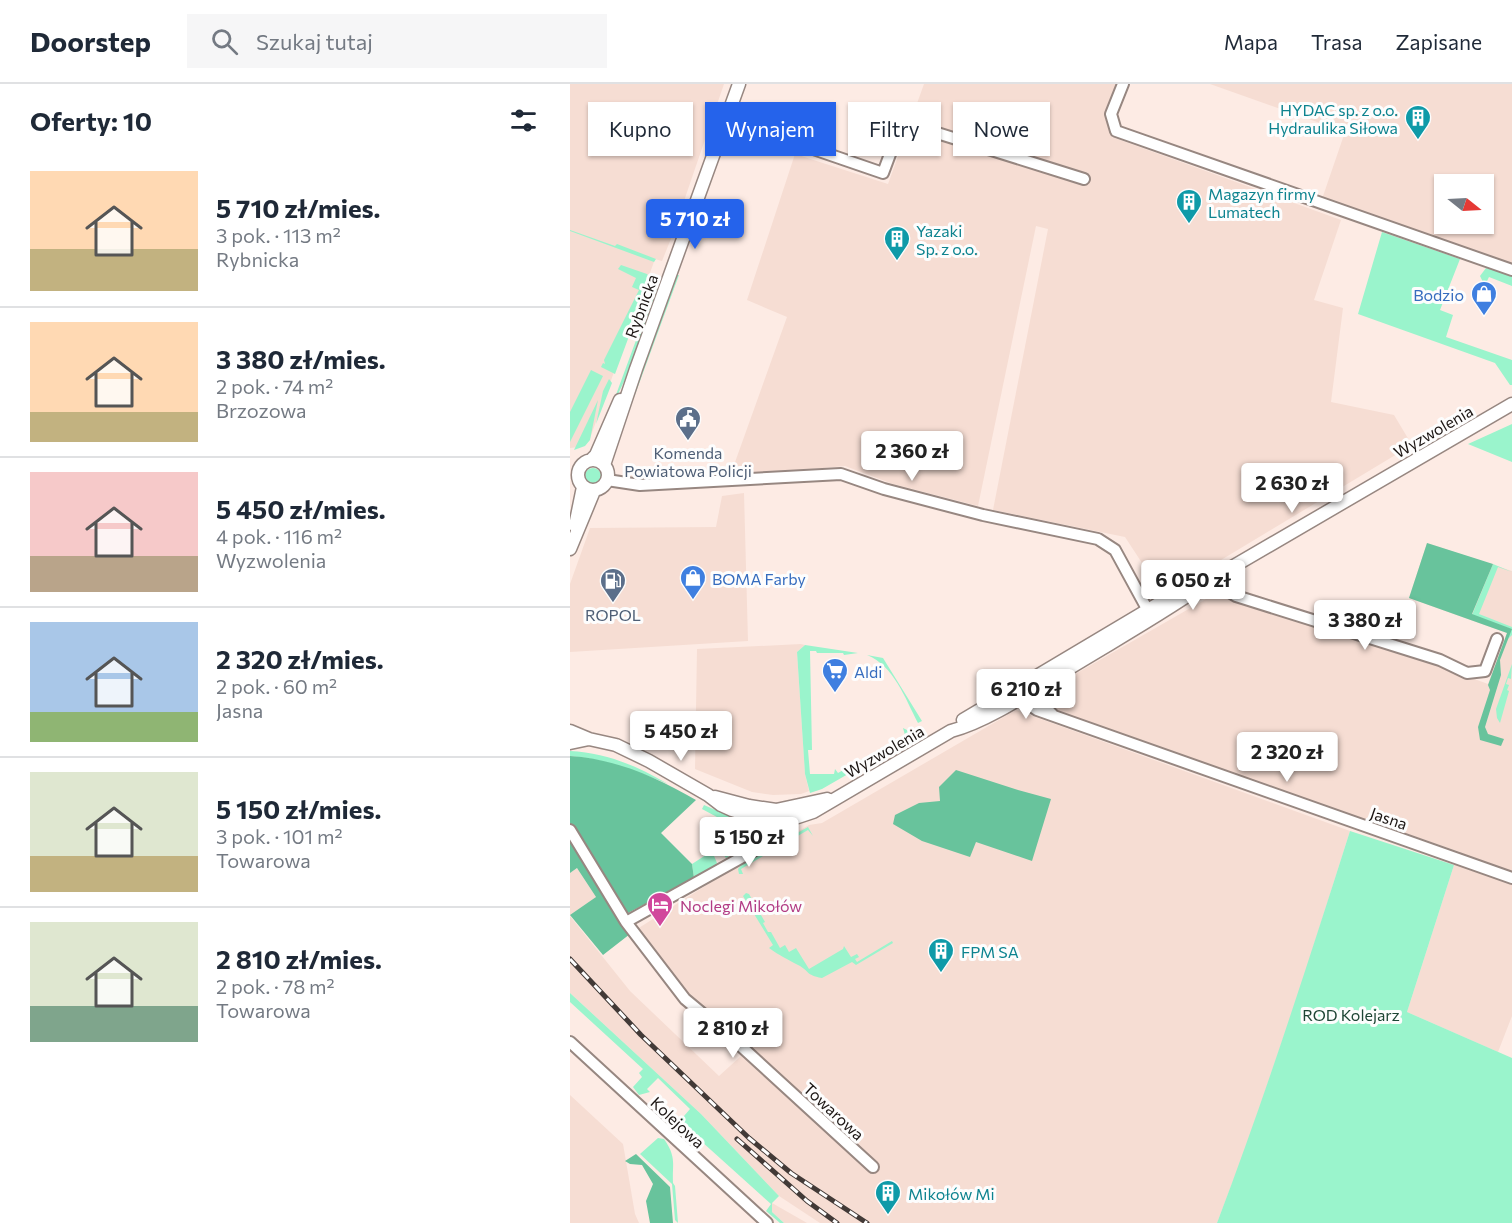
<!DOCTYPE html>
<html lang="pl">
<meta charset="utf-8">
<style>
:root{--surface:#fff;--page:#f6f6f7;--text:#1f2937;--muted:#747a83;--line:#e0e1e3;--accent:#2563eb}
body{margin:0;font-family:Commissioner,sans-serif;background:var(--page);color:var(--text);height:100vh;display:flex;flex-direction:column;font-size:22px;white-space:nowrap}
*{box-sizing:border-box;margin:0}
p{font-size:20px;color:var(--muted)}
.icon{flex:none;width:33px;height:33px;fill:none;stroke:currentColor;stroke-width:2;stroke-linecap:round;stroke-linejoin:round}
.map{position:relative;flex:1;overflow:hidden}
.panel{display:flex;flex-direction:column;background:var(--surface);width:570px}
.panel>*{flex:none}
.top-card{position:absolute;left:18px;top:18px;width:570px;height:54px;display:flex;gap:12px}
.needle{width:39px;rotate:108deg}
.buttons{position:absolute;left:864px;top:90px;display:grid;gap:12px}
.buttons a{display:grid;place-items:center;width:60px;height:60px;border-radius:0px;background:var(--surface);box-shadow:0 2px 4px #0004;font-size:30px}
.price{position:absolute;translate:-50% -51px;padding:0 14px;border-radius:6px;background:#fff;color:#222;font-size:20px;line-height:39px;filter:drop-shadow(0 2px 3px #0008)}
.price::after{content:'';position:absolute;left:50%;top:36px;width:18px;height:14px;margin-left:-9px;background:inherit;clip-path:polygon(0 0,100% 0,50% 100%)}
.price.current{background:var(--accent);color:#fff}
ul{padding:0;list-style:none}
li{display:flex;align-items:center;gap:18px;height:150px;padding:0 30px}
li+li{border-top:2px solid var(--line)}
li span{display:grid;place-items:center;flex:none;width:168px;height:120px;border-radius:0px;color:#555}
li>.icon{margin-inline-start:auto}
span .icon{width:72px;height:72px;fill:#fffc;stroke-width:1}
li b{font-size:26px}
h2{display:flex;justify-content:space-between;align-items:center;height:72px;padding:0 30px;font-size:26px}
.pill{padding:0 21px;border-radius:0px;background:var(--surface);box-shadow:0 2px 4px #0004;font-size:21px;line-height:54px}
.pill.current{background:var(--accent);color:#fff}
header{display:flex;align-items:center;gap:36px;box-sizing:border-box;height:84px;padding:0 30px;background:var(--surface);border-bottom:2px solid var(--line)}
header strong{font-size:28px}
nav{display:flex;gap:33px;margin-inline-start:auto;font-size:21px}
.search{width:420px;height:54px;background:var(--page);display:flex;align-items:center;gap:15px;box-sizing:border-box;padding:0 21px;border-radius:0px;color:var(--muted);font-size:22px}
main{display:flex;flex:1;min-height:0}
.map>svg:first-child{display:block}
.built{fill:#f6ddd3;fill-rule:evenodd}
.green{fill:#9af4cc}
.forest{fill:#68c39c}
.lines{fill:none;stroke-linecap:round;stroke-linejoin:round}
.minor-casing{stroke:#978781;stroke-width:14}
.tertiary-casing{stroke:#978781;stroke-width:15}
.minor{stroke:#fff;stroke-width:10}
.tertiary{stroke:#fff;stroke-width:12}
.rail-casing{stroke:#423a37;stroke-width:5}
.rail{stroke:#fdfdfd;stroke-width:3;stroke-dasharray:9;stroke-linecap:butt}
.labels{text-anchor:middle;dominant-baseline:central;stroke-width:6;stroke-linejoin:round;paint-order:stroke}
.culture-label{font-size:16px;fill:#0d838f;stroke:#fdfdfd;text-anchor:start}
.shop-label{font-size:16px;fill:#366cbe;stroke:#fdfdfd;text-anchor:start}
.street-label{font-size:16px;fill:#1a1412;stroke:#fdfdfd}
.service-label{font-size:16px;fill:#4e5e75;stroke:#fdfdfd}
.hotel-label{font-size:16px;fill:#b23c85;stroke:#fdfdfd;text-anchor:start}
.park-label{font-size:16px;fill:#1d4534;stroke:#fdfdfd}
</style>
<header>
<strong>Doorstep</strong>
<div class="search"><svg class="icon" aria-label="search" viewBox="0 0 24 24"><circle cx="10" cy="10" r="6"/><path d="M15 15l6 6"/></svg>Szukaj tutaj</div>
<nav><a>Mapa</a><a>Trasa</a><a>Zapisane</a></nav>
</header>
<main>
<section class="panel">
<h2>Oferty: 10<svg class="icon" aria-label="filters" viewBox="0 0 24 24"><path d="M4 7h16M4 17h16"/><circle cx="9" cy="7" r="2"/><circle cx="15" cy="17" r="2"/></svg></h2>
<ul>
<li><span style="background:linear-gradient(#ffd9b3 65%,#c2b280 0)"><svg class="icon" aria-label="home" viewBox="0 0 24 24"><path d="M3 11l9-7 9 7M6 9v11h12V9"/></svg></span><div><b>5 710 zł/mies.</b><p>3 pok. · 113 m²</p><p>Rybnicka</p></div></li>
<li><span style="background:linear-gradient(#ffd9b3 75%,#c2b280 0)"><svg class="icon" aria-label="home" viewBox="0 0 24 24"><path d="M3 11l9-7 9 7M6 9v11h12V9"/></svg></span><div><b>3 380 zł/mies.</b><p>2 pok. · 74 m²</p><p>Brzozowa</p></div></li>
<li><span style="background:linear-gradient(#f6c9c9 70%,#b9a48a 0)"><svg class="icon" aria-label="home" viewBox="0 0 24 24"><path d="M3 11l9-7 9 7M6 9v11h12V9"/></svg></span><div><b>5 450 zł/mies.</b><p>4 pok. · 116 m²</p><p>Wyzwolenia</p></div></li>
<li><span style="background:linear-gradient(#a9c7e8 75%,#8fb573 0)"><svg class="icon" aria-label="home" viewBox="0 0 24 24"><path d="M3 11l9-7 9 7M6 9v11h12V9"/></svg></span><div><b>2 320 zł/mies.</b><p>2 pok. · 60 m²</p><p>Jasna</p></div></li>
<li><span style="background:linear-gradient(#dfe7d0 70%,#c2b280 0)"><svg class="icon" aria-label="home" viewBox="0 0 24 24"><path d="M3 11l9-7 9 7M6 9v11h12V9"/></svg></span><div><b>5 150 zł/mies.</b><p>3 pok. · 101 m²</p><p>Towarowa</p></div></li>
<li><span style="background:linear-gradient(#dfe7d0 70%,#7fa58c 0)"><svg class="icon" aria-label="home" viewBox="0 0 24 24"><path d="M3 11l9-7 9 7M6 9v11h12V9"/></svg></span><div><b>2 810 zł/mies.</b><p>2 pok. · 78 m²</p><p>Towarowa</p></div></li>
</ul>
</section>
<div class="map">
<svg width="942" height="1139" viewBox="0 0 942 1139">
<rect width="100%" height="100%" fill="#fdebe4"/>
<!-- built -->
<path class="built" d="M0 0H154L102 152 92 177 85 175 19 357 9 363 0 364Z
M354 0H549L538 29 542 53 771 136 744 216 773 224 761 318 824 331 842 361 593 511 555 453 423 426 478 145 466 142 408 422 323 400 275 382 166 392 164 381 217 233 177 216 225 70 318 100Z
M640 0H942V180L752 115 775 48ZM874 100H914V140H874Z
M174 409 178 557 0 568V500L20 444 146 443 152 412Z
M857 459 942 487V932L928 968 837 928 884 781 890 768 490 630 480 613 488 600 650 507 665 504 861 569 866 581 918 600 937 549 839 514Z
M231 560 235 561 227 568 235 690 239 707 231 710 203 711 182 708 125 685 127 565Z
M446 626 780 747 730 905 675 1066 647 1139H250L209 1112 131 1030 0 909V789L7 784 26 813 0 832 60 907 149 992 171 972 288 1076 121 921 64 847 154 790 239 741 252 739Z
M0 1011 53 1060 65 1130 69 1139H0Z
M202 1119 237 1139H214L202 1128Z"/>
<!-- green -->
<path class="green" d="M0 146 45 162 47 160 86 175 84 178 0 147Z
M812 148 890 175 870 226 883 231 876 253 942 276V301H940L925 279 788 230Z
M51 181 77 190 80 194 78 198 80 200 75 209 45 290 31 283 33 279 35 280 34 276 69 206 62 203 66 194 48 185Z
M916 184 942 191V202L919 193 916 199 913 198 910 192Z
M106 191H109L45 365 43 364Z
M89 202 88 209 59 287 40 327 83 210Z
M21 286 33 292 0 358V328Z
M39 295 42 299 26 340 33 307Z
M28 316 20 356 15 362 4 366Z
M942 340V378L898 360Z
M15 392a8 8 0 1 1 16 0a8 8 0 1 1-16 0Z
M923 480 942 488 928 483 909 530 942 543V551L938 555 941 545 902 531Z
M235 561 288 569 274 571 273 569H247L246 567H240L242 666H238L240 690H264L265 685 268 689 282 681 285 686 252 705 240 709 235 690 227 568Z
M297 571 313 574 352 637 348 639C335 614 324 582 297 571Z
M942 580 941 595 938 594 936 600 939 601 937 606 939 607 930 639 927 634 926 625Z
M333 644 339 647 337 650 339 655 287 685 284 680 335 651Z
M0 667C37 669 67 682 98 700 66 687 35 675 0 672Z
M134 721 164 734 160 740 132 725Z
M166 735C175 738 185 737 187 748L183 754 176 758 178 761 156 774 148 763 169 750 171 746 162 741Z
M238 743 243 752 238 746 171 785 173 790H169L168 785 173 779Z
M780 747 884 781 837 928 942 974V1139H647C696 1010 738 879 780 747Z
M142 767 147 779 144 784 124 794 122 780Z
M176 809 179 810 195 838 193 839 198 848H201L210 864 215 861 219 868 226 864 239 885 273 865 274 862 281 873 287 870 289 873 285 875 287 878 322 857 323 859 286 881 282 878 252 894C235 891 240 887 228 881 217 875 210 872 199 864L203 861 173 812Z
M0 909 131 1030 209 1112 202 1119V1128L214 1139H210L196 1127 201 1120 121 1048 115 1054 107 1047 108 1039 120 1025 88 994 77 1005 80 1008 69 1011 63 1003 72 993 69 989 73 985 0 918Z
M88 1054 94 1055C107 1074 102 1079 103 1099L105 1102 108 1139 105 1136 102 1100 70 1070Z"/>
<!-- forest -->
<path class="forest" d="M857 459 923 480 902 530 942 545 930 576 931 591 915 643 918 650 934 655 931 662 910 656 908 643 920 606 918 601 937 549 839 514Z
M0 672C46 675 86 693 126 716L91 749 122 780 124 794 58 829 33 795 0 740Z
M386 686 448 706 481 715 462 777 406 758 400 773 352 757 323 740 325 731 349 719 370 717 369 703Z
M0 755 60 850 33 871 0 831 26 813 7 784 0 789Z
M66 1070 100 1103 103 1139H80L76 1117 83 1100 72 1081 60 1080 55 1077Z"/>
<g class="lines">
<defs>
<path id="minor" d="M553 0 541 30 546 47 942 186
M156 35 313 89 332 38 514 95
M37 396 70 401 271 390 314 405 413 431 528 455 545 466 581 532
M645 493 653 504 666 512 870 576 897 589 915 587 927 555
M483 631C472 621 468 607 455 600 451 613 457 620 467 626L942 794
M185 733 194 744 191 755 186 764
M0 746 56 838 203 756C213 748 211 738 207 727
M56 838 115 915 162 954 303 1083
M0 958 197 1139"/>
<path id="tertiary" d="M8 391a15 15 0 1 1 30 0a15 15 0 1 1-30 0Z
M21 376 26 371 50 316
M34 381 66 285 169 0
M5 442 13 403
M0 465 24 407
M393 636 630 495
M0 647 19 655 46 661 79 677 138 711 151 721 162 726 185 733 210 734 228 733 243 728 381 647C419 637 463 606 498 585 547 555 598 527 645 493L942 320
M0 659 19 655
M145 713 179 722 206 726 257 715"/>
</defs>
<!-- minor casing -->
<use href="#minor" class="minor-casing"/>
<!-- tertiary casing -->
<use href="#tertiary" class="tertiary-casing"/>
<!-- minor -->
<use href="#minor" class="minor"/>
<!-- tertiary -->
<use href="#tertiary" class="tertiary"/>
<defs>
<path id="rail" d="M0 875 71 951 179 1054 221 1089 297 1139
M167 1055 237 1117 267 1139"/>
</defs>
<!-- rail casing -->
<use href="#rail" class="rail-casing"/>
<!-- rail -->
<use href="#rail" class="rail"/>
</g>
<!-- icons -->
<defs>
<symbol id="building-pin" viewBox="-11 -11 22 30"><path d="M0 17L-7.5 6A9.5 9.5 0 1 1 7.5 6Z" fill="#0f9aa8" stroke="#fdfdfd"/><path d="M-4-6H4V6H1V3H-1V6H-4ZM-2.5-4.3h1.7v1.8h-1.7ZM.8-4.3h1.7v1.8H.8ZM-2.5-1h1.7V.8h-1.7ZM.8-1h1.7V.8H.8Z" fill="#fff"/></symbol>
<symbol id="shop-pin" viewBox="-11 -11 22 30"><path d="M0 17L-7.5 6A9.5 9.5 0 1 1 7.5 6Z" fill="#3f7fe0" stroke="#fdfdfd"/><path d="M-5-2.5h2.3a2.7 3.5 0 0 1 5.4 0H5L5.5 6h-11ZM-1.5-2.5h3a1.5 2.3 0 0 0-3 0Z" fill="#fff"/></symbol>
<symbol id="civic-pin" viewBox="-11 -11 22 30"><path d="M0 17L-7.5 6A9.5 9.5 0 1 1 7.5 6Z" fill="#5c6f8a" stroke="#fdfdfd"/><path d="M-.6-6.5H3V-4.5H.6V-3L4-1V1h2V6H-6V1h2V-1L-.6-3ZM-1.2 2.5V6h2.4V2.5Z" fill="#fff"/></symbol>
<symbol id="fuel-pin" viewBox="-11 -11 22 30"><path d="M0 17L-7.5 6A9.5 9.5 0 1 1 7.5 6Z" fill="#5c6f8a" stroke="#fdfdfd"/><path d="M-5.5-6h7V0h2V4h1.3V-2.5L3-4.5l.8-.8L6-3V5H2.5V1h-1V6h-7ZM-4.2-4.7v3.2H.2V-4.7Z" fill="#fff"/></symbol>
<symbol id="supermarket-pin" viewBox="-11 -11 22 30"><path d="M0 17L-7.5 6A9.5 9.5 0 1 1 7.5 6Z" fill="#3f7fe0" stroke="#fdfdfd"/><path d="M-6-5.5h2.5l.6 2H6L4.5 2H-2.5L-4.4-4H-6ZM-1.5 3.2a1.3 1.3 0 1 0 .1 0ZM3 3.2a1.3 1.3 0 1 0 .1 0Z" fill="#fff"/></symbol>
<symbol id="hotel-pin" viewBox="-11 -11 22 30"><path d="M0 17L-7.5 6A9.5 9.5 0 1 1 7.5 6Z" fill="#d1479c" stroke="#fdfdfd"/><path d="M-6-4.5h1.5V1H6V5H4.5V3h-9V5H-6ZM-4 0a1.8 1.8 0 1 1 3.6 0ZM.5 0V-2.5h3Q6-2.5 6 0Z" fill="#fff"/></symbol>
</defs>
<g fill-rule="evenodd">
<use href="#building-pin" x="833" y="19" width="30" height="40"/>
<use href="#building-pin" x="604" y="103" width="30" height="40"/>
<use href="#building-pin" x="312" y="140" width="30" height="40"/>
<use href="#shop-pin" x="899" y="195" width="30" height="40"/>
<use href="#civic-pin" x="103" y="320" width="30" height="40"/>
<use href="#shop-pin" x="108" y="479" width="30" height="40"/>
<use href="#fuel-pin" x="28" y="482" width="30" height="40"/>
<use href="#supermarket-pin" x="250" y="572" width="30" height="40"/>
<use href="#hotel-pin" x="75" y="806" width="30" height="40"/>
<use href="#building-pin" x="356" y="852" width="30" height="40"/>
<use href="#building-pin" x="303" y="1094" width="30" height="40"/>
</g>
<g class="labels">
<!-- culture labels -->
<g class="culture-label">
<text x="828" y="25" text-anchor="end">HYDAC sp. z o.o.<tspan x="828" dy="18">Hydraulika Siłowa</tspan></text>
<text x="638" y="109">Magazyn firmy<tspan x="638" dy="18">Lumatech</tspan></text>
<text x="346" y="146">Yazaki<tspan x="346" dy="18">Sp. z o.o.</tspan></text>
<text x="391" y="867">FPM SA</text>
<text x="338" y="1109">Mikołów Mi</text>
</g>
<!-- shop labels -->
<g class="shop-label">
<text x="894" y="210" text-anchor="end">Bodzio</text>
<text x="142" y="494">BOMA Farby</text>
<text x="284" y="587">Aldi</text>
</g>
<!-- street labels -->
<g class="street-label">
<text transform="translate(71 222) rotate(-70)">Rybnicka</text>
<text transform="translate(863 347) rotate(-30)">Wyzwolenia</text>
<text transform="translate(314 667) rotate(-30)">Wyzwolenia</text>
<text transform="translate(819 734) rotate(19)">Jasna</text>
<text transform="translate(264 1027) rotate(43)">Towarowa</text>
<text transform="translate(108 1038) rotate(43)">Kolejowa</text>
</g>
<!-- service labels -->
<g class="service-label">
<text x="118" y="368">Komenda<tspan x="118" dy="18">Powiatowa Policji</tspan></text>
<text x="43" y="530">ROPOL</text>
</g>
<!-- hotel labels -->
<g class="hotel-label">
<text x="110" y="821">Noclegi Mikołów</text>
</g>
<!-- park labels -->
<g class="park-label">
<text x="781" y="930">ROD Kolejarz</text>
</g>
</g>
</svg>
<div class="buttons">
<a><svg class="needle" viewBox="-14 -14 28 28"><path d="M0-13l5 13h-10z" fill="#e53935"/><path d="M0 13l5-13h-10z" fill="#747a83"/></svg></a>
</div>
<b class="price current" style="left:125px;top:166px">5 710 zł</b>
<b class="price" style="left:342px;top:398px">2 360 zł</b>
<b class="price" style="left:722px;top:430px">2 630 zł</b>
<b class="price" style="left:623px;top:527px">6 050 zł</b>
<b class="price" style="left:795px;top:567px">3 380 zł</b>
<b class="price" style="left:456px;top:636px">6 210 zł</b>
<b class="price" style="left:111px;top:678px">5 450 zł</b>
<b class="price" style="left:717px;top:699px">2 320 zł</b>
<b class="price" style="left:179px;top:784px">5 150 zł</b>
<b class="price" style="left:163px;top:975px">2 810 zł</b>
<div class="top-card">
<a class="pill">Kupno</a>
<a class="pill current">Wynajem</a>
<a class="pill">Filtry</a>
<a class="pill">Nowe</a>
</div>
</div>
</main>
